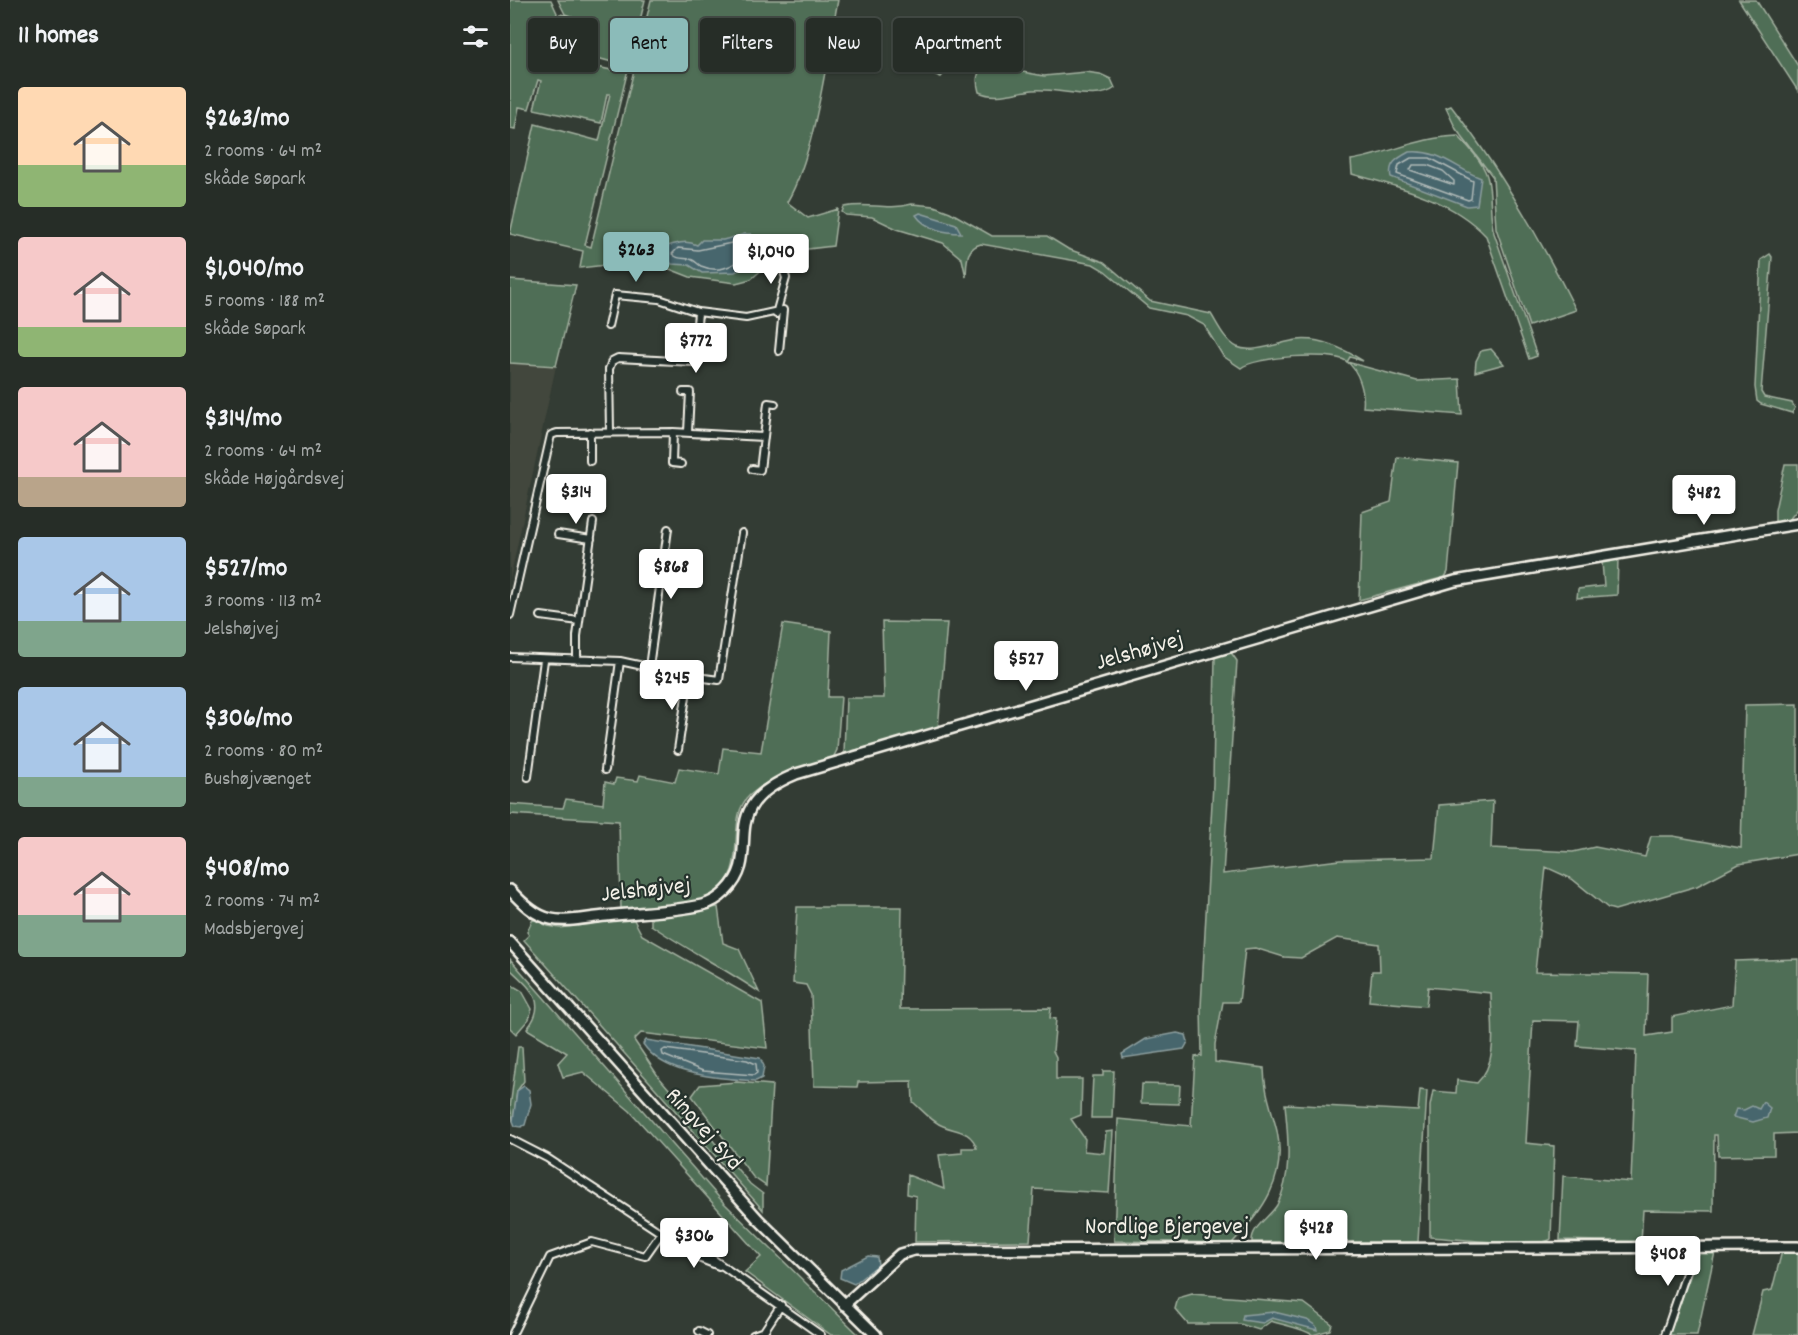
<!DOCTYPE html>
<meta charset="utf-8">
<style>
:root{--surface:#262d27;--page:#2e352f;--text:#f1f3f6;--muted:#a4a8a7;--line:#424944;--accent:#8bbbb9}
body{margin:0;font-family:Dekko,sans-serif;background:var(--page);color:var(--text);height:100vh;display:flex;flex-direction:column;font-size:22px;white-space:nowrap}
*{box-sizing:border-box;margin:0}
p{font-size:20px;color:var(--muted)}
.icon{flex:none;width:33px;height:33px;fill:none;stroke:currentColor;stroke-width:2;stroke-linecap:round;stroke-linejoin:round}
.map{position:relative;flex:1;overflow:hidden}
.details{display:flex;flex-direction:column;background:var(--surface);width:510px}
.details>*{flex:none}
.banner{position:absolute;left:18px;top:18px;width:570px;height:54px;display:flex;gap:12px}
.price{position:absolute;translate:-50% -51px;padding:0 14px;border-radius:6px;background:#fff;color:#222;font-size:20px;line-height:39px;filter:drop-shadow(0 2px 3px #0008)}
.price::after{content:'';position:absolute;left:50%;top:36px;width:18px;height:14px;margin-left:-9px;background:inherit;clip-path:polygon(0 0,100% 0,50% 100%)}
.price.current{background:var(--accent);color:#111}
ul{padding:0;list-style:none}
li{display:flex;align-items:center;gap:18px;height:150px;padding:0 18px}
li span{display:grid;place-items:center;flex:none;width:168px;height:120px;border-radius:6px;color:#555}
li>.icon{margin-inline-start:auto}
span .icon{width:72px;height:72px;fill:#fffc;stroke-width:1}
li b{font-size:26px}
h2{display:flex;justify-content:space-between;align-items:center;height:72px;padding:0 18px;font-size:26px}
.tag{padding:0 21px;border-radius:6px;background:var(--surface);box-shadow:0 2px 4px #0004,0 0 0 2px var(--line);font-size:21px;line-height:54px}
.tag.current{background:var(--accent);color:#111}
main{display:flex;flex:1;min-height:0}
.map>svg:first-child{display:block}
.built{fill:#42473c}
.green{fill:#506e56;stroke:#a2b09f;stroke-width:1.5}
.water{fill:#47666d;stroke:#8c9e9e;stroke-width:1.5}
.lines{fill:none;stroke-linecap:round;stroke-linejoin:round}
.shore{stroke:#afb9b7;stroke-width:1.5}
.street-casing{stroke:#f4f1e8;stroke-width:10}
.secondary-casing{stroke:#f4f1e8;stroke-width:14}
.street{stroke:#26332d;stroke-width:6}
.secondary{stroke:#26332d;stroke-width:9}
.labels{text-anchor:middle;dominant-baseline:central;stroke-width:4.5;stroke-linejoin:round;paint-order:stroke}
.street-label{font-size:24px;fill:#f4f1e8;stroke:#26332d}
</style>
<main>
<section class="details">
<h2>11 homes<svg class="icon" aria-label="filters" viewBox="0 0 24 24"><path d="M4 7h16M4 17h16"/><circle cx="9" cy="7" r="2"/><circle cx="15" cy="17" r="2"/></svg></h2>
<ul>
<li><span style="background:linear-gradient(#ffd9b3 65%,#8fb573 0)"><svg class="icon" aria-label="home" viewBox="0 0 24 24"><path d="M3 11l9-7 9 7M6 9v11h12V9"/></svg></span><div><b>$263/mo</b><p>2 rooms · 64 m²</p><p>Skåde Søpark</p></div></li>
<li><span style="background:linear-gradient(#f6c9c9 75%,#8fb573 0)"><svg class="icon" aria-label="home" viewBox="0 0 24 24"><path d="M3 11l9-7 9 7M6 9v11h12V9"/></svg></span><div><b>$1,040/mo</b><p>5 rooms · 188 m²</p><p>Skåde Søpark</p></div></li>
<li><span style="background:linear-gradient(#f6c9c9 75%,#b9a48a 0)"><svg class="icon" aria-label="home" viewBox="0 0 24 24"><path d="M3 11l9-7 9 7M6 9v11h12V9"/></svg></span><div><b>$314/mo</b><p>2 rooms · 64 m²</p><p>Skåde Højgårdsvej</p></div></li>
<li><span style="background:linear-gradient(#a9c7e8 70%,#7fa58c 0)"><svg class="icon" aria-label="home" viewBox="0 0 24 24"><path d="M3 11l9-7 9 7M6 9v11h12V9"/></svg></span><div><b>$527/mo</b><p>3 rooms · 113 m²</p><p>Jelshøjvej</p></div></li>
<li><span style="background:linear-gradient(#a9c7e8 75%,#7fa58c 0)"><svg class="icon" aria-label="home" viewBox="0 0 24 24"><path d="M3 11l9-7 9 7M6 9v11h12V9"/></svg></span><div><b>$306/mo</b><p>2 rooms · 80 m²</p><p>Bushøjvænget</p></div></li>
<li><span style="background:linear-gradient(#f6c9c9 65%,#7fa58c 0)"><svg class="icon" aria-label="home" viewBox="0 0 24 24"><path d="M3 11l9-7 9 7M6 9v11h12V9"/></svg></span><div><b>$408/mo</b><p>2 rooms · 74 m²</p><p>Madsbjergvej</p></div></li>
</ul>
</section>
<div class="map">
<svg width="1288" height="1335" viewBox="0 0 1288 1335">
<rect width="100%" height="100%" fill="#333c34"/>
<filter id="ink" filterUnits="userSpaceOnUse"><feTurbulence type="fractalNoise" baseFrequency=".0167" numOctaves="2"/><feDisplacementMap in="SourceGraphic" scale="12" xChannelSelector="R" yChannelSelector="G"/><feConvolveMatrix kernelMatrix="1 2 1 2 8 2 1 2 1" color-interpolation-filters="sRGB"/></filter>
<g filter="url(#ink)">
<!-- built -->
<path class="built" d="M0 363 46 366 0 579Z"/>
<!-- green -->
<path class="green" d="M0 0H41L47 13 36 56 106 71 112 41 106 63 42 46 50 14 66 18 55 14 48 0H135L75 245 81 247 141 0H328C317 56 305 155 277 202L298 218 328 209 323 246 273 252 241 279 226 283 180 277 134 259 115 255 96 265 70 268 73 251 0 234 25 124 89 141 100 94H97L91 123 24 109 31 81 28 80 19 109 9 107 5 129 0 128Z
M1229 0H1246L1288 66V91Z
M417 22 422 26 425 44 440 58 438 69 431 77 414 70 405 60 403 41 407 26Z
M474 65 534 76 576 72 590 74 601 79 605 88C587 103 547 87 523 90 505 92 486 100 469 92 466 81 466 74 474 65Z
M941 106C989 168 1031 240 1066 310L1019 326 986 228 983 177 946 129 936 108Z
M948 136C959 147 975 164 978 180 982 198 979 215 984 233L1027 356 1019 359 976 236C941 199 890 187 842 174L841 160C878 154 910 137 948 136Z
M402 204 424 206 440 212 482 236H537L558 249 594 262 640 301 701 314C708 325 715 341 727 347 743 354 771 342 787 340 810 337 834 349 853 361L840 357 837 362 907 381 950 379 952 415 853 407C855 393 849 370 836 361 820 351 744 357 731 368L713 356 694 325 677 316 639 308 595 271 583 264 471 244C455 248 457 263 456 277L452 259 433 243 387 229 362 217 336 215 332 212 334 207C360 202 375 211 402 204Z
M1260 254 1262 257 1251 392 1254 397 1282 403 1285 408 1282 413 1251 404 1247 401 1245 387 1251 260Z
M0 280 66 285 46 366 0 363Z
M981 349 994 364 965 372 966 361 971 351Z
M887 457 948 463 938 572 935 577 849 600 852 512 881 502Z
M1275 464H1288V509L1277 522 1265 523V510Z
M1108 559 1107 595 1067 598 1068 589 1094 586 1092 562Z
M372 622 437 623 428 729 334 753 336 698H374Z
M273 624 321 631 318 697H331L327 750 323 758C293 767 264 774 240 795 213 819 242 871 202 895 177 910 139 907 111 910L109 821 0 814V804L53 808 56 799 93 804 95 782 104 784 106 778 128 781 130 775 165 782 169 768 209 774 213 748 251 752Z
M720 651 727 661 713 874 830 860 924 858 929 805 983 801 981 848 1063 852 1085 847 1135 857 1141 836H1163L1231 848 1235 705 1288 704V854L1229 864 1187 886 1105 910 1098 908 1062 879 1036 867 1025 972 1138 974 1136 1036 1162 1032V1017L1222 1005 1225 961 1288 959V1133L1264 1134V1155L1208 1156 1207 1135H1204L1203 1211 1133 1210 1131 1242 1050 1240 1053 1176 1121 1182 1126 1051 1067 1046 1069 1021 1023 1020 1016 1143 1044 1146 1041 1239C1030 1248 939 1238 920 1237V1106L923 1091 946 1093 947 1080 967 1083C990 1061 981 1022 981 993L918 987 916 1006 859 1001 862 971H870L869 944 827 938 791 958 774 957 745 948 735 949 729 1002H713L705 1044V1062L754 1068C754 1090 762 1110 767 1131 777 1178 753 1211 722 1243L604 1241 608 1119 681 1126 685 1057 692 1056 691 1007 703 784 705 654Z
M208 907 213 943 229 949 249 992C214 968 176 949 141 925V917Z
M287 907H392L390 1009 541 1008 540 1018 546 1019 543 1051 546 1057V1079H572L571 1115 561 1119 575 1139 574 1151 594 1153 596 1132 603 1131 599 1193 524 1189 520 1241 405 1242 406 1196 397 1194 398 1175 434 1189 429 1155 452 1153V1148H467C460 1130 448 1132 433 1126 422 1122 412 1110 403 1102L402 1081 348 1082 347 1087 304 1086 301 995 296 985 283 983Z
M123 918 132 935 252 1003 257 1048 131 1033 124 1040 148 1076 240 1184 253 1194V1210L14 940 19 935 17 932 23 919 38 926 50 928Z
M0 959 213 1202 349 1335H321L235 1272 251 1257 120 1111 73 1072 53 1077 48 1063 57 1053 17 1029C39 1002 20 988 0 969Z
M0 984 12 991 22 1009 19 1019 6 1034 0 1028Z
M8 1047H12L14 1081 7 1091 3 1121 0 1108Z
M593 1071H604L602 1118H581L583 1076H593Z
M227 1082 262 1085 256 1186 243 1177 182 1096 190 1085Z
M632 1084 670 1085 669 1104 631 1103Z
M910 1090 917 1091 908 1242H742C741 1227 760 1217 767 1205 783 1174 778 1137 775 1104L908 1111Z
M1189 1251 1205 1252 1187 1335H1159Z
M1272 1251 1288 1252V1335H1242L1253 1292 1262 1290Z
M682 1294 794 1303 822 1324 820 1330 803 1335C790 1327 776 1326 761 1321L749 1330 730 1324H678L665 1309 668 1298Z"/>
<!-- water -->
<path class="water" d="M899 152C929 149 945 168 971 178L967 205 957 206 881 177C878 163 888 158 899 152Z
M410 213 446 224 451 233C436 233 415 229 406 215Z
M235 234H241L245 239 242 254 237 258 234 267 225 272 192 273 179 265 162 264 154 257 157 246C168 243 177 240 187 245L192 240H213Z
M667 1033 676 1035 678 1042 674 1049 613 1058 612 1054 636 1039Z
M136 1040 250 1058 254 1066 252 1078 246 1081C211 1078 155 1077 133 1044Z
M14 1086 19 1090 21 1104 15 1125 11 1127 5 1126 3 1121 7 1091Z
M1253 1102 1260 1108 1257 1118 1243 1122 1223 1117 1226 1109 1234 1110 1242 1106 1249 1109Z
M358 1256 367 1257 368 1265 344 1284 330 1278 331 1270Z
M764 1312 797 1320 806 1326 807 1330 762 1318 753 1323 732 1320 733 1315Z"/>
<g class="lines">
<!-- shore -->
<path class="shore" d="M901 158H920L963 181 961 199 958 200 887 174 889 165Z
M917 165 933 171 944 181V185L900 170 903 165Z
M236 240 239 243C234 263 212 275 191 266 187 264 184 259 179 259 171 258 168 259 162 254L168 248 188 250Z
M155 1049 237 1060 246 1064 247 1073 244 1075 193 1071 153 1055 152 1051Z"/>
<defs>
<path id="street" d="M266 314 276 278 269 256
M98 326 105 295 149 299 188 312
M173 392H180L178 432
M100 431 99 369 102 361 108 358 184 362 188 312 236 318 273 310 269 351
M163 432 162 463 171 464
M80 461V432
M242 469 250 470 258 403 265 404
M48 534 81 539
M0 615 41 435 47 433 163 432 253 437
M31 616 69 621
M0 657 110 661 179 676 209 680 232 533
M67 660V636L83 522
M139 667 158 529
M168 750 179 676
M95 770 110 661
M18 777 34 660
M0 1139 37 1158 191 1259 209 1266
M180 1248 197 1255 311 1335
M189 1331 197 1335
M2 1335 40 1257 82 1242 135 1256 152 1232
M243 1335 254 1331 271 1305
M1155 1335 1185 1247"/>
<path id="secondary" d="M0 890C11 902 25 916 41 919 58 923 79 917 96 916 128 912 162 912 192 905 201 903 209 898 216 891 256 852 201 809 286 774L945 581 1288 524
M0 942 248 1219 366 1335
M334 1305 390 1254 404 1250 1288 1247"/>
</defs>
<!-- street casing -->
<use href="#street" class="street-casing"/>
<!-- secondary casing -->
<use href="#secondary" class="secondary-casing"/>
<!-- street -->
<use href="#street" class="street"/>
<!-- secondary -->
<use href="#secondary" class="secondary"/>
</g>
</g>
<g class="labels">
<!-- street labels -->
<g class="street-label">
<text transform="translate(630 652) rotate(-16)">Jelshøjvej</text>
<text transform="translate(136 891) rotate(-6)">Jelshøjvej</text>
<text transform="translate(193 1130) rotate(48)">Ringvej Syd</text>
<text x="657" y="1228">Nordlige Bjergevej</text>
</g>
</g>
</svg>
<b class="price current" style="left:126px;top:283px">$263</b>
<b class="price" style="left:261px;top:285px">$1,040</b>
<b class="price" style="left:186px;top:374px">$772</b>
<b class="price" style="left:66px;top:525px">$314</b>
<b class="price" style="left:1194px;top:526px">$482</b>
<b class="price" style="left:161px;top:600px">$868</b>
<b class="price" style="left:516px;top:692px">$527</b>
<b class="price" style="left:162px;top:711px">$245</b>
<b class="price" style="left:806px;top:1261px">$428</b>
<b class="price" style="left:184px;top:1269px">$306</b>
<b class="price" style="left:1158px;top:1287px">$408</b>
<div class="banner">
<a class="tag">Buy</a>
<a class="tag current">Rent</a>
<a class="tag">Filters</a>
<a class="tag">New</a>
<a class="tag">Apartment</a>
</div>
</div>
</main>
